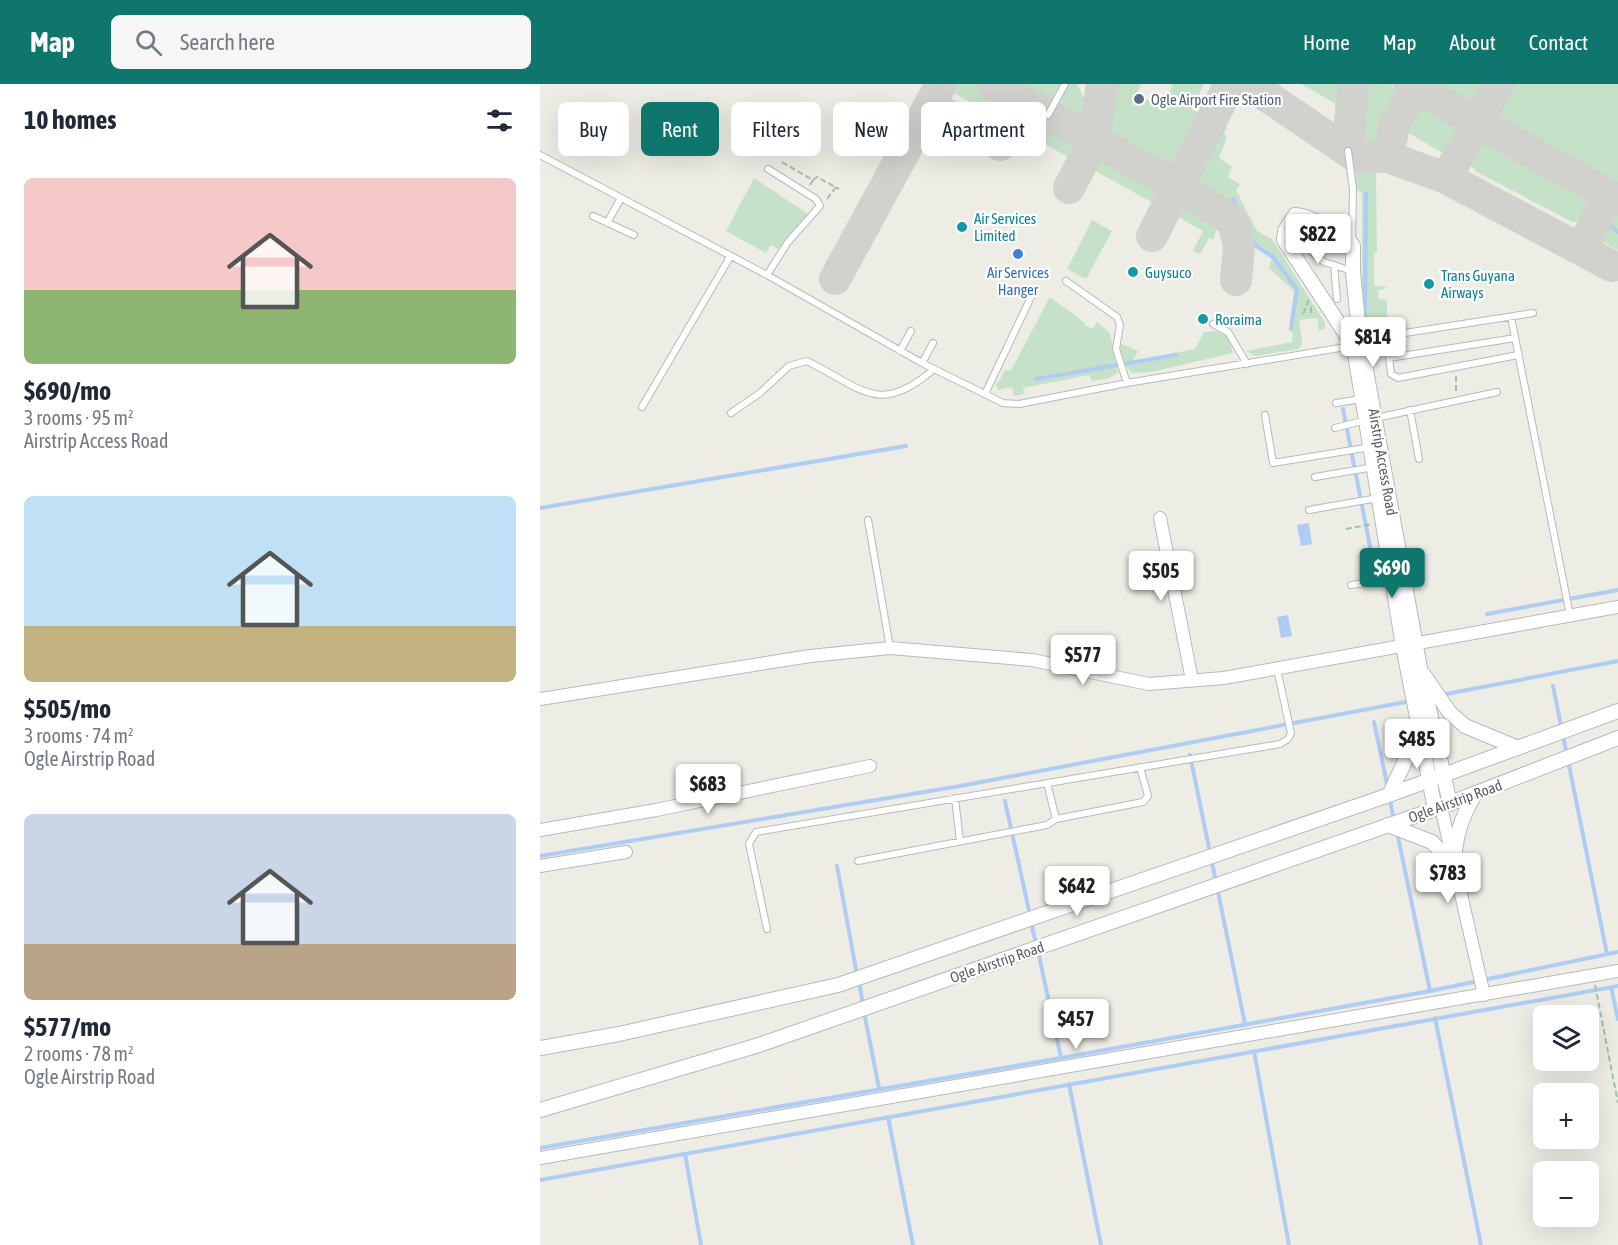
<!DOCTYPE html>
<meta charset="utf-8">
<style>
:root{--surface:#fff;--page:#f6f6f7;--text:#1f2937;--muted:#747a83;--accent:#0f766e}
body{margin:0;font-family:"Asap Condensed",sans-serif;background:var(--page);color:var(--text);height:100vh;display:flex;flex-direction:column;font-size:22px;white-space:nowrap}
*{box-sizing:border-box;margin:0}
p{font-size:20px;color:var(--muted)}
.icon{flex:none;width:33px;height:33px;fill:none;stroke:currentColor;stroke-width:2;stroke-linecap:round;stroke-linejoin:round}
.map{position:relative;flex:1;overflow:hidden}
.sheet{display:flex;flex-direction:column;background:var(--surface);width:540px}
.sheet>*{flex:none}
.top-card{position:absolute;left:18px;top:18px;width:570px;height:54px;display:flex;gap:12px}
.tools{position:absolute;left:993px;top:921px;display:grid;gap:12px}
.tools a{display:grid;place-items:center;width:66px;height:66px;border-radius:9px;background:var(--surface);box-shadow:0 6px 24px #0002;font-size:30px}
.price{position:absolute;translate:-50% -51px;padding:0 14px;border-radius:6px;background:#fff;color:#222;font-size:20px;line-height:39px;filter:drop-shadow(0 2px 3px #0008)}
.price::after{content:'';position:absolute;left:50%;top:36px;width:18px;height:14px;margin-left:-9px;background:inherit;clip-path:polygon(0 0,100% 0,50% 100%)}
.price.on{background:var(--accent);color:#fff}
ul{padding:0;list-style:none}
li{display:grid;align-content:center;gap:12px;height:318px;padding:0 24px}
li span{display:grid;place-items:center;height:186px;border-radius:9px;color:#555}
li>.icon{margin-inline-start:auto}
span .icon{width:108px;height:108px;fill:#fffc;stroke-width:1}
li b{font-size:26px}
h2{display:flex;justify-content:space-between;align-items:center;height:72px;padding:0 24px;font-size:26px}
.tag{padding:0 21px;border-radius:9px;background:var(--surface);box-shadow:0 6px 24px #0002;font-size:21px;line-height:54px}
.tag.on{background:var(--accent);color:#fff}
header{display:flex;align-items:center;gap:36px;box-sizing:border-box;height:84px;padding:0 30px;background:var(--accent);color:#fff}
header strong{font-size:28px}
nav{display:flex;gap:33px;margin-inline-start:auto;font-size:21px}
.search{width:420px;height:54px;background:var(--page);display:flex;align-items:center;gap:15px;box-sizing:border-box;padding:0 21px;border-radius:9px;color:var(--muted);font-size:22px}
main{display:flex;flex:1;min-height:0}
.map>svg:first-child{display:block}
.green{fill:#c5e2c9}
.water{fill:#aeccf4}
.lines{fill:none;stroke-linecap:round;stroke-linejoin:round}
.stream{stroke:#aeccf4;stroke-width:4}
.taxiway{stroke:#d1d2ce;stroke-width:32}
.service-casing{stroke:#b7b9bd;stroke-width:8}
.minor-casing{stroke:#b7b9bd;stroke-width:14}
.tertiary-casing{stroke:#b7b9bd;stroke-width:16}
.path{stroke:#9ec2ad;stroke-width:2;stroke-dasharray:6 3;stroke-linecap:butt}
.service{stroke:#fff;stroke-width:6}
.minor{stroke:#fff;stroke-width:12}
.tertiary{stroke:#fff;stroke-width:14}
.service-dot{fill:#5c6f8a;stroke:#fff;stroke-width:2}
.culture-dot{fill:#0f9aa8;stroke:#fff;stroke-width:2}
.shop-dot{fill:#3f7fe0;stroke:#fff;stroke-width:2}
.labels{text-anchor:middle;dominant-baseline:central;stroke-width:4.5;stroke-linejoin:round;paint-order:stroke}
.service-label{font-size:15px;fill:#4e5e75;stroke:#fff;text-anchor:start}
.culture-label{font-size:15px;fill:#0d838f;stroke:#fff;text-anchor:start}
.shop-label{font-size:15px;fill:#366cbe;stroke:#fff}
.street-label{font-size:15px;fill:#5d5f64;stroke:#fff}
</style>
<header>
<strong>Map</strong>
<div class="search"><svg class="icon" aria-label="search" viewBox="0 0 24 24"><circle cx="10" cy="10" r="6"/><path d="M15 15l6 6"/></svg>Search here</div>
<nav><a>Home</a><a>Map</a><a>About</a><a>Contact</a></nav>
</header>
<main>
<section class="sheet">
<h2>10 homes<svg class="icon" aria-label="filters" viewBox="0 0 24 24"><path d="M4 7h16M4 17h16"/><circle cx="9" cy="7" r="2"/><circle cx="15" cy="17" r="2"/></svg></h2>
<ul>
<li><span style="background:linear-gradient(#f6c9c9 60%,#8fb573 0)"><svg class="icon" aria-label="home" viewBox="0 0 24 24"><path d="M3 11l9-7 9 7M6 9v11h12V9"/></svg></span><div><b>$690/mo</b><p>3 rooms · 95 m²</p><p>Airstrip Access Road</p></div></li>
<li><span style="background:linear-gradient(#bfe0f5 70%,#c2b280 0)"><svg class="icon" aria-label="home" viewBox="0 0 24 24"><path d="M3 11l9-7 9 7M6 9v11h12V9"/></svg></span><div><b>$505/mo</b><p>3 rooms · 74 m²</p><p>Ogle Airstrip Road</p></div></li>
<li><span style="background:linear-gradient(#c9d6e8 70%,#b9a48a 0)"><svg class="icon" aria-label="home" viewBox="0 0 24 24"><path d="M3 11l9-7 9 7M6 9v11h12V9"/></svg></span><div><b>$577/mo</b><p>2 rooms · 78 m²</p><p>Ogle Airstrip Road</p></div></li>
</ul>
</section>
<div class="map">
<svg width="1078" height="1161" viewBox="0 0 1078 1161">
<rect width="100%" height="100%" fill="#edede5"/>
<!-- green -->
<path class="green" d="M411 0H439L467 16 468 28 456 32 414 9Z
M468 0H537L546 18 549 35 541 40Z
M572 0H601L597 10 626 25 632 0H664L652 25 663 32C656 46 641 89 623 85L562 49C559 42 567 7 572 0Z
M761 0H804L803 24Z
M816 0H851C861 17 852 25 843 39 838 46 837 54 834 62L827 66 819 64 815 56Z
M885 0H950C944 12 939 22 923 21Z
M968 0H1078V109L966 42C953 27 959 16 968 0Z
M883 19 897 24 918 39 921 53 913 65 901 68 867 48 864 38C869 29 872 21 883 19Z
M486 29H494L538 54 528 73 480 46 478 38Z
M676 38 687 44 684 49 687 54 679 74 692 83 688 93 700 100 696 106 717 147 732 155 785 239V244L779 247 777 234 759 236 762 258 759 265 715 272 706 267 752 258 753 249 749 247 754 207 729 184 732 174 714 162 708 168 704 165C705 119 672 120 648 95L649 89Z
M944 56 954 58 1044 107 1051 115 1050 130 1042 137 1032 138 937 88C924 77 928 61 944 56Z
M563 66 624 101 613 119 552 85 550 79 557 68Z
M825 78 834 82 836 88 837 168 834 169V202H845V205L838 206 839 215 847 216V233L822 237V109L816 105 815 89 819 81Z
M214 94 268 130 238 165 231 161 226 169 186 147Z
M639 108C658 119 685 129 673 156L669 154 660 170 653 167 663 147 629 128Z
M1072 128H1078V166L1063 158C1061 146 1060 135 1072 128Z
M552 136 572 147 546 195 527 185Z
M510 213 545 239 544 241 553 245 557 238 570 249 578 289 567 295 552 297 549 291 483 304 484 310 474 312 472 303 458 306 455 298 458 299 465 286H471Z
M678 247 688 253 693 269 611 288 593 289C584 282 578 272 581 260L598 267 593 277 655 265 664 248Z"/>
<!-- water -->
<path class="water" d="M769 439 772 460 761 462 757 441Z
M748 531 752 552 741 554 737 533Z"/>
<g class="lines">
<!-- stream -->
<path class="stream" d="M693 115 716 162 733 173 757 205 751 244
M1072 143 1078 148
M825 236 826 109
M496 295 636 271
M803 325 834 483
M0 424 366 362
M947 530 1078 506
M1013 602 1067 870
M901 611 1078 577
M834 638 848 705
M650 671 705 940
M850 715 854 737
M465 717 490 831
M857 748 890 907
M0 772 420 702 871 617
M297 782 317 891
M491 838 496 860
M498 867 521 974
M319 898 323 920
M1071 903 1078 935
M324 928 339 1004
M895 934 941 1161
M714 967 749 1161
M529 1000 561 1161
M348 1033 373 1161
M0 1064 521 974 890 907 1078 868
M145 1070 161 1161
M0 1096 1078 902"/>
<!-- taxiway -->
<path class="taxiway" d="M452 0 638 102 688 134 694 142 699 162 696 196
M709 0 815 72 848 73 906 94 1072 182
M869 0 1078 116
M390 21 460 61 483 17
M808 67 813 0
M848 73 854 42 875 3
M906 94 959 0
M529 104 554 56 562 0
M612 152 690 0
M1041 165 1069 112
M295 195 401 0"/>
<defs>
<path id="service" d="M508 31 525 0
M808 67 813 105 812 158
M0 71 227 191 382 279 463 319 479 320 587 299 812 262
M53 132 94 151
M67 139 81 114
M763 160 784 178 812 187
M794 181 797 215
M227 191 248 158 280 122 276 115 228 85
M526 197 577 233 580 241 576 265 587 299
M971 233 1030 531
M673 240 688 248 707 280
M360 267 371 247
M978 271 858 294 851 290 847 256 852 251 993 229
M849 274 975 254
M382 279 393 259
M445 310 491 213
M796 319 822 315
M102 323 190 173
M870 326 879 375
M191 329 220 309 249 282 267 277C322 304 339 333 394 285
M725 331 733 379 831 363
M836 334 957 308
M795 344 826 336
M775 393 834 383
M769 426 838 414
M328 436 350 564
M811 501 852 495
M507 699 516 735
M415 714 420 757
M318 777 507 741 516 735 603 718 608 712 600 683
M227 845 209 760 216 748 740 660 748 655 751 649 737 585"/>
<path id="minor" d="M620 434 652 596
M0 615 270 572 350 564 492 576 609 600 684 594 1078 523
M901 723 944 911
M0 746 116 726 330 682
M0 782 86 768
M0 1074 1078 887"/>
<path id="tertiary" d="M884 591 910 629 925 642 978 664
M849 711 879 648
M895 725 863 562 815 270 809 255 744 156 745 147 755 131C767 131 808 151 813 162V188L819 248 880 584 910 720
M848 741 892 758 914 781
M914 781C915 753 921 734 935 710
M0 964 79 950 298 901 849 711 1078 627
M0 1026 219 961 895 725 1078 654"/>
</defs>
<!-- service casing -->
<use href="#service" class="service-casing"/>
<!-- minor casing -->
<use href="#minor" class="minor-casing"/>
<!-- tertiary casing -->
<use href="#tertiary" class="tertiary-casing"/>
<!-- path -->
<path class="path" d="M242 78 273 96 270 101
M273 96 277 93 299 105
M287 115 296 103
M771 229V220
M763 230 769 215
M916 307V292
M806 445 832 440
M1055 901 1078 1019"/>
<!-- service -->
<use href="#service" class="service"/>
<!-- minor -->
<use href="#minor" class="minor"/>
<!-- tertiary -->
<use href="#tertiary" class="tertiary"/>
</g>
<!-- markers -->
<circle class="service-dot" cx="599" cy="15" r="6"/>
<g class="culture-dot">
<circle cx="422" cy="143" r="6"/>
<circle cx="593" cy="188" r="6"/>
<circle cx="889" cy="200" r="6"/>
<circle cx="663" cy="235" r="6"/>
</g>
<circle class="shop-dot" cx="478" cy="170" r="6"/>
<g class="labels">
<!-- service labels -->
<g class="service-label">
<text x="611" y="15">Ogle Airport Fire Station</text>
</g>
<!-- culture labels -->
<g class="culture-label">
<text x="434" y="134">Air Services<tspan x="434" dy="17">Limited</tspan></text>
<text x="605" y="188">Guysuco</text>
<text x="901" y="191">Trans Guyana<tspan x="901" dy="17">Airways</tspan></text>
<text x="675" y="235">Roraima</text>
</g>
<!-- shop labels -->
<g class="shop-label">
<text x="478" y="188">Air Services<tspan x="478" dy="17">Hanger</tspan></text>
</g>
<!-- street labels -->
<g class="street-label">
<text transform="translate(843 378) rotate(80)">Airstrip Access Road</text>
<text transform="translate(915 717) rotate(-20)">Ogle Airstrip Road</text>
<text transform="translate(457 878) rotate(-19)">Ogle Airstrip Road</text>
</g>
</g>
</svg>
<div class="tools">
<a><svg class="icon" aria-label="layers" viewBox="0 0 24 24"><path d="M12 4l9 5-9 5-9-5zM3 14l9 5 9-5"/></svg></a>
<a>+</a>
<a>−</a>
</div>
<b class="price" style="left:778px;top:181px">$822</b>
<b class="price" style="left:833px;top:284px">$814</b>
<b class="price on" style="left:852px;top:515px">$690</b>
<b class="price" style="left:621px;top:518px">$505</b>
<b class="price" style="left:543px;top:602px">$577</b>
<b class="price" style="left:877px;top:686px">$485</b>
<b class="price" style="left:168px;top:731px">$683</b>
<b class="price" style="left:908px;top:820px">$783</b>
<b class="price" style="left:537px;top:833px">$642</b>
<b class="price" style="left:536px;top:966px">$457</b>
<div class="top-card">
<a class="tag">Buy</a>
<a class="tag on">Rent</a>
<a class="tag">Filters</a>
<a class="tag">New</a>
<a class="tag">Apartment</a>
</div>
</div>
</main>
